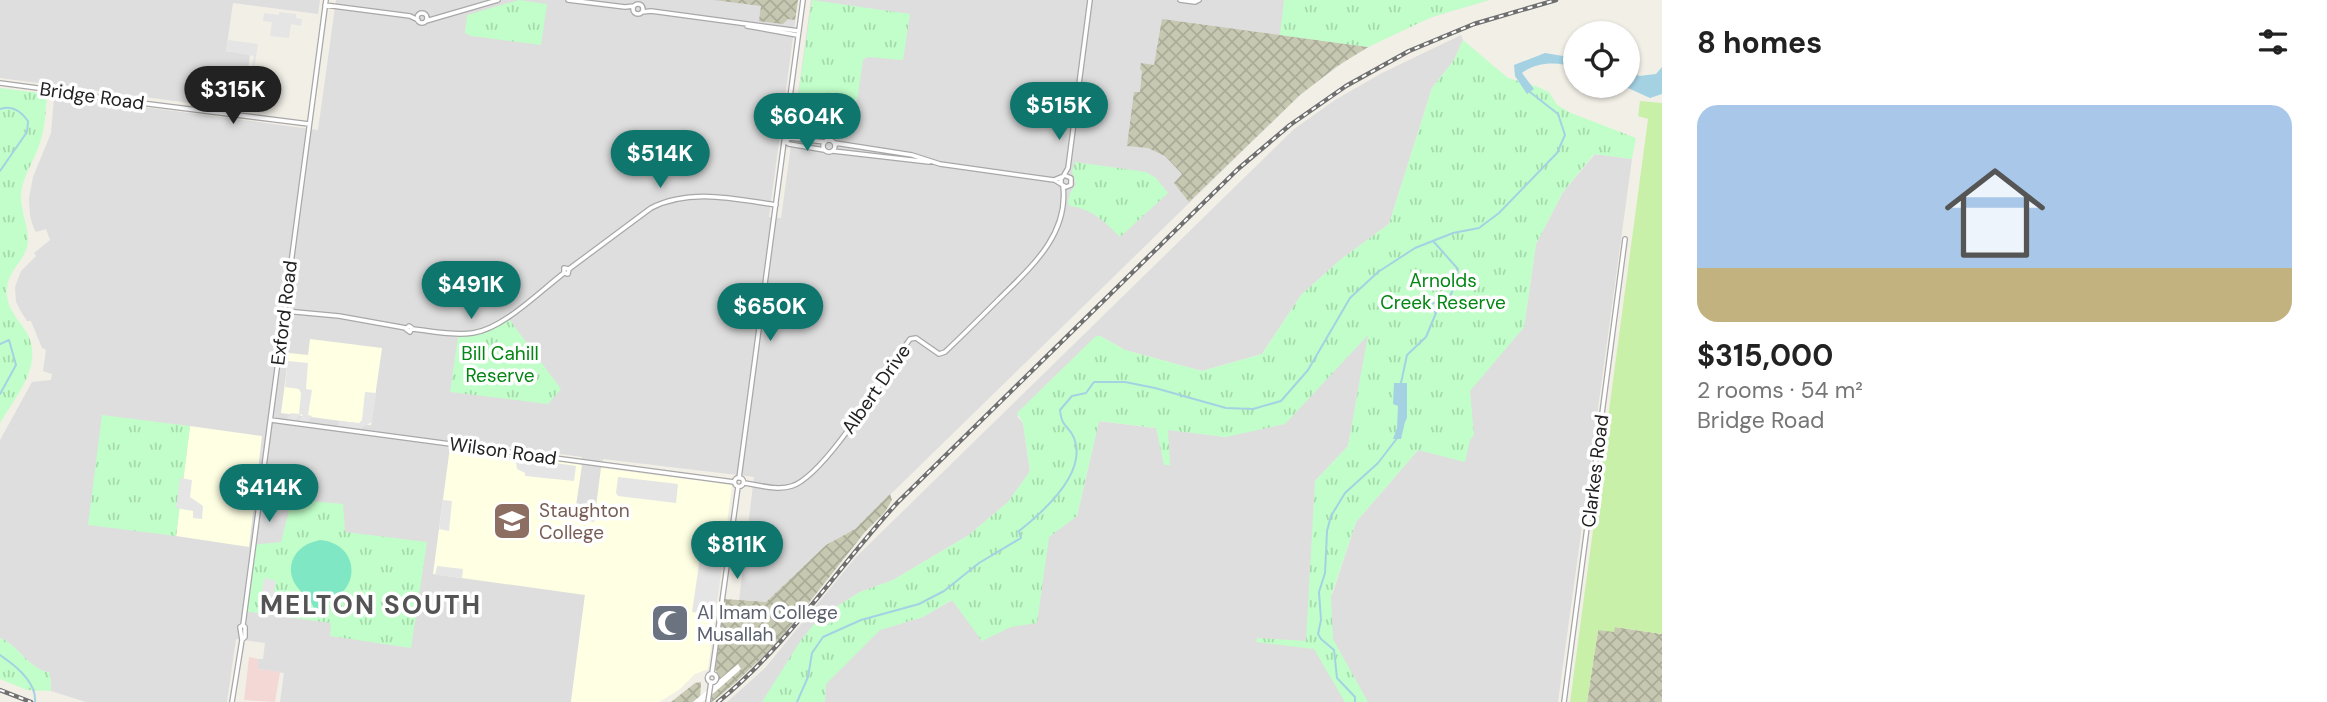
<!DOCTYPE html>
<meta charset="utf-8">
<style>
:root{--surface:#fff;--page:#f6f6f6;--text:#222;--muted:#767676;--accent:#0f766e}
body{margin:0;font-family:"DM Sans",sans-serif;background:var(--page);color:var(--text);height:100vh;display:flex;flex-direction:column;font-size:26px;white-space:nowrap}
*{box-sizing:border-box;margin:0}
p{font-size:23px;color:var(--muted)}
.icon{flex:none;width:38px;height:38px;fill:none;stroke:currentColor;stroke-width:2;stroke-linecap:round;stroke-linejoin:round}
.map{position:relative;flex:1;overflow:hidden}
.sheet{display:flex;flex-direction:column;background:var(--surface);width:665px}
.sheet>*{flex:none}
.tools{position:absolute;left:1563px;top:21px;display:grid;gap:14px}
.tools a{display:grid;place-items:center;width:77px;height:77px;border-radius:50%;background:var(--surface);box-shadow:0 2px 5px #0004;font-size:35px}
.price{position:absolute;translate:-50% -60px;padding:0 16px;border-radius:24px;background:var(--accent);color:#fff;font-size:23px;line-height:46px;filter:drop-shadow(0 2px 4px #0008)}
.price::after{content:'';position:absolute;left:50%;top:42px;width:21px;height:16px;margin-left:-10px;background:inherit;clip-path:polygon(0 0,100% 0,50% 100%)}
.price.current{background:#222;color:#fff}
ul{padding:0;list-style:none}
li{display:grid;align-content:center;gap:14px;height:371px;padding:0 35px}
li span{display:grid;place-items:center;height:217px;border-radius:21px;color:#555}
li>.icon{margin-inline-start:auto}
span .icon{width:126px;height:126px;fill:#fffc;stroke-width:1}
li b{font-size:30px}
h2{display:flex;justify-content:space-between;align-items:center;height:84px;padding:0 35px;font-size:30px}
main{display:flex;flex:1;min-height:0}
.map>svg:first-child{display:block}
.residential{fill:#dfdede}
.commercial{fill:#f4d8d5}
.education{fill:#feffe3}
.construction{fill:url(#construction-cross-hatch)}
.grass{fill:#c9f0a9}
.park{fill:url(#park-tufts)}
.pitch{fill:#7fe7c3}
.parking{fill:#e5e5e5}
.water{fill:#a4d2e3}
.pier{fill:#fff}
.lines{fill:none;stroke-linecap:round;stroke-linejoin:round}
.stream{stroke:#a4d2e3;stroke-width:2}
.tertiary-casing{stroke:#a8a8a8;stroke-width:6}
.tertiary{stroke:#fff;stroke-width:3.5}
.rail-casing{stroke:#6f6f6f;stroke-width:4.5}
.rail{stroke:#fff;stroke-width:2;stroke-dasharray:5;stroke-linecap:butt}
.labels{text-anchor:middle;dominant-baseline:central;stroke-width:7;stroke-linejoin:round;paint-order:stroke}
.street-label{font-size:19px;fill:#212121;stroke:#fff}
.park-label{font-size:19px;fill:#038613;stroke:#fff}
.education-label{font-size:19px;fill:#785e54;stroke:#fff;text-anchor:start}
.worship-label{font-size:19px;fill:#5b616d;stroke:#fff;text-anchor:start}
.district-label{font-size:26px;font-weight:bold;letter-spacing:2px;fill:#545454;stroke:#fff}
</style>
<main>
<div class="map">
<svg width="1662" height="702" viewBox="0 0 1662 702">
<defs>
<pattern id="construction-cross-hatch" width="8" height="8" patternUnits="userSpaceOnUse" patternTransform="scale(1.75)"><rect width="8" height="8" fill="#c7c8b1"/><path d="M0 0l8 8M0 8l8-8" fill="none" stroke="#abac98"/></pattern>
<pattern id="park-tufts" width="24" height="20" patternUnits="userSpaceOnUse" patternTransform="scale(1.75)"><rect width="24" height="20" fill="#c1fec9"/><path d="M3 7l-1-3M5 7V3M7 7l1-3M15 17l-1-3M17 17v-4M19 17l1-3" fill="none" stroke="#a6d9ac"/></pattern>
</defs>
<rect width="100%" height="100%" fill="#f2efe7"/>
<!-- residential -->
<path class="residential" d="M0 0H320L318 14 233 3 226 51 250 55 243 110 0 78Z
M336 0H798L769 217 781 218 811 0H1489L1432 17 1389 35 1345 61 1301 94 855 529 826 545 766 602 739 600 754 477 603 459 595 522 574 519 582 457 451 439 450 448 585 595 571 702H280L284 673 258 669V659H263L265 643 236 639 227 702H86L51 691 50 673 37 669 8 642 0 638V440L32 382 51 380 52 374 43 371 46 350 42 348 31 321H27L20 310 16 302 15 287 21 271 36 256 34 253 50 240 46 229 36 232 34 229 30 216 29 198 33 177 51 133 54 98 59 96 318 130Z
M1461 35 1463 40 1454 60 1432 88 1389 224 1340 260 1301 295 1262 354 1202 371 1125 350 1100 336 1017 416 1023 423 1030 472 1008 502 969 535 893 580 860 592 820 617 791 656 923 617 1002 571 1077 516 1099 421 1226 437 1369 334 1348 446 1315 481 1332 595 1356 522 1524 327 1536 244 1563 192 1595 154 1632 159 1558 702H727L765 668 855 558 1294 129 1335 100 1380 74Z"/>
<!-- commercial -->
<path class="commercial" d="M249 657 258 659V669L280 672 275 702 244 700Z"/>
<!-- education -->
<path class="education" d="M310 339 382 348 371 425 281 413 289 353 308 355Z
M190 426 262 436 249 547 176 536Z
M450 447 582 465 574 519 594 522 601 468 732 485 708 669 695 674 679 690 659 702H571L585 595 433 574Z"/>
<!-- construction -->
<path class="construction" d="M714 0H798L795 20 788 19 783 24 759 21 761 6Z
M1162 19 1280 35 1368 47 1336 67 1300 95 1189 202 1174 183 1182 174 1165 156 1148 148 1127 146 1134 92H1140L1142 71 1140 69 1141 63 1154 65Z
M890 494 892 500 885 512 865 532 777 643 735 683 712 702H709L711 691 718 677 714 664 724 599 766 602 826 545 855 529Z
M1615 627 1662 634V702H1587L1598 630Z
M701 682 700 702H671L695 683Z"/>
<!-- grass -->
<path class="grass" d="M1640 101 1662 103V634L1615 627 1614 632 1598 630 1587 702H1570L1648 119 1638 116Z"/>
<!-- park -->
<path class="park" d="M519 0 547 4 541 45 471 36 465 33 467 15Z
M812 0 910 14 903 60 868 57 863 60 857 101 837 100 832 103 828 137 825 139 795 135 793 132Z
M1284 0H1489L1432 17 1368 47 1280 35Z
M1463 40 1508 78 1538 87 1549 92 1557 105 1571 113 1636 138 1632 159 1594 154 1563 192 1536 244 1524 327 1470 391 1474 435 1470 440 1465 462 1418 450 1356 522 1331 596 1333 639 1368 702H1345L1314 649 1256 642 1257 638 1306 641 1315 481 1348 446 1368 335 1285 424 1226 437 1168 430 1170 465H1164L1156 428 1099 421 1077 516 1049 537 1037 623 1011 627 982 641 952 600 923 617 880 630 826 684 825 702H762L801 640 820 617 860 592 893 580 969 535 1008 502 1030 471 1023 423 1017 413 1096 336H1100L1125 350 1202 371 1262 354 1301 295 1340 260 1389 224 1432 88 1454 60Z
M0 88 48 94C45 108 46 122 42 136 37 158 22 174 21 197 21 212 28 225 28 240 28 259 8 269 7 288 5 303 14 315 23 327 48 360 17 394 0 423Z
M1075 162 1146 172 1156 178 1168 193 1120 237C1105 222 1093 209 1070 206L1068 203 1070 193 1076 184 1072 171Z
M509 319 561 389 548 404 450 392 458 337 486 332Z
M102 415 190 426 176 536 88 525Z
M299 500 343 504 345 532 427 542 411 648 330 636 331 623 244 611 251 545 281 542 291 502Z
M0 638C21 647 26 667 50 673L51 691 27 690 0 679Z"/>
<!-- pitch -->
<path class="pitch" d="M320 540C365 544 360 603 317 600L321 609 316 612 310 600 311 599C281 582 285 547 320 540Z"/>
<!-- parking -->
<path class="parking" d="M279 12 296 14V18L302 19 301 26 291 24 289 38 270 36 272 22 263 21 264 13 279 15Z
M228 40 258 44 249 103H247L254 56 226 51Z
M288 361 308 363 306 389 312 390 308 415 312 416 307 422 298 420 303 415 301 414 296 420 287 419 291 413 299 414 301 393 299 389 285 387Z
M365 392 376 393 372 422 360 429 337 426 340 421 359 423 362 420Z
M509 456 576 466 574 481 525 476V473L517 469 516 461 508 460Z
M618 477 678 484 676 503 618 496 616 493Z
M180 478 192 480 190 497 203 506 202 519 193 518V511L176 508Z
M443 500 452 501 449 531 439 529Z
M703 537 726 540 715 615 692 612Z
M437 566 463 569 462 578 435 575Z
M264 578 276 581 273 599 261 597Z"/>
<!-- water -->
<path class="water" d="M1545 53 1575 58V68C1559 61 1536 62 1522 73L1534 89 1527 94 1515 76 1514 65Z
M1628 66 1639 76 1656 74 1662 67V94L1650 98 1628 88 1598 86H1628Z
M1394 383H1407V418L1405 422 1401 439H1393L1397 428 1398 406 1393 404Z"/>
<!-- pier -->
<path class="pier" d="M738 664 741 669 715 692 702 702H693Z"/>
<g class="lines">
<!-- stream -->
<path class="stream" d="M0 109C12 105 21 111 28 121L27 132 0 171
M0 344 9 340 16 365 0 394
M1401 383 1407 355 1426 337 1436 313 1429 305 1450 296 1455 286 1457 268 1434 242
M0 655C15 665 37 682 35 702
M797 702 808 677 812 653 823 637 861 620 919 604 944 591 979 563 1021 538 1019 531C1043 512 1088 473 1074 438 1069 425 1062 429 1060 410L1072 396 1086 393 1094 382H1125L1155 388 1226 408 1253 409 1281 401 1308 370 1350 298 1378 272 1415 248 1453 233 1479 228 1499 213 1557 153 1565 135 1558 114 1530 92
M1355 702V697L1337 678 1334 650 1321 639 1318 634 1321 620 1319 592 1325 573 1327 531 1331 516 1345 493 1378 463 1398 437"/>
<defs>
<path id="tertiary" d="M568 0 625 7 634 6
M1180 0 1195 2 1199 0
M633 9a5 5 0 1 1 10 0a5 5 0 1 1-10 0Z
M325 5 410 16 418 20
M642 12 651 11 799 31
M417 18a5 5 0 1 1 10 0a5 5 0 1 1-10 0Z
M426 21 498 0
M747 26 797 35
M0 83 90 95 101 98 309 124
M823 146a6 6 0 1 1 12 0a6 6 0 1 1-12 0Z
M785 141 790 138 825 142
M785 141 789 144 824 150
M835 143 912 155 940 164 1054 180 1061 177
M833 151 929 162
M1064 175 1068 168 1090 0
M1056 181 1066 187 1071 185V178L1064 175 1061 179V184
M564 268 569 269 568 274 564 273Z
M569 269 651 208C690 188 735 199 776 205
M285 311 339 316 406 328
M409 326 412 328 410 332 406 329Z
M412 329C432 331 453 336 473 333 504 328 539 292 564 273
M271 420 734 482
M734.5 482a4.5 4.5 0 1 1 9 0a4.5 4.5 0 1 1-9 0Z
M739 478 803 0
M744 483C759 485 777 491 792 486 826 475 887 371 910 339L916 338 939 354 945 352C963 335 981 317 999 299 1030 268 1069 235 1063 186
M243 625 326 0
M712 673 738 487
M707.5 678a4.5 4.5 0 1 1 9 0a4.5 4.5 0 1 1-9 0Z
M232 702 242 640 245 637V627L243 625 240 627 242 640
M708 702 711 682
M1564 702 1625 239"/>
</defs>
<!-- tertiary casing -->
<use href="#tertiary" class="tertiary-casing"/>
<!-- tertiary -->
<use href="#tertiary" class="tertiary"/>
<defs>
<path id="rail" d="M0 690 31 702
M718 702C788 645 837 568 898 502L1238 169 1290 125 1346 86 1409 51 1474 24 1556 0"/>
</defs>
<!-- rail casing -->
<use href="#rail" class="rail-casing"/>
<!-- rail -->
<use href="#rail" class="rail"/>
</g>
<!-- icons -->
<defs>
<symbol id="school-square" viewBox="-11 -11 22 22"><rect x="-9" y="-9" width="18" height="18" rx="4" fill="#8d6e63" stroke="#fff"/><path d="M0-5L7-2L0 1L-7-2ZM-4 1L0 2.5L4 1V4Q0 6-4 4Z" fill="#fff"/></symbol>
<symbol id="mosque-square" viewBox="-11 -11 22 22"><rect x="-9" y="-9" width="18" height="18" rx="4" fill="#6b7280" stroke="#fff"/><path d="M3.5-4.9A6 6 0 1 0 3.5 4.9A5 5 0 1 1 3.5-4.9Z" fill="#fff"/></symbol>
</defs>
<g fill-rule="evenodd">
<use href="#school-square" x="490" y="499" width="44" height="44"/>
<use href="#mosque-square" x="648" y="601" width="44" height="44"/>
</g>
<g class="labels">
<!-- street labels -->
<g class="street-label">
<text transform="translate(92 96) rotate(8)">Bridge Road</text>
<text transform="translate(284 313) rotate(-83)">Exford Road</text>
<text transform="translate(876 389) rotate(-55)">Albert Drive</text>
<text transform="translate(503 451) rotate(8)">Wilson Road</text>
<text transform="translate(1595 471) rotate(-83)">Clarkes Road</text>
</g>
<!-- park labels -->
<g class="park-label">
<text x="1443" y="280">Arnolds<tspan x="1443" dy="22">Creek Reserve</tspan></text>
<text x="500" y="353">Bill Cahill<tspan x="500" dy="22">Reserve</tspan></text>
</g>
<!-- education labels -->
<g class="education-label">
<text x="539" y="510">Staughton<tspan x="539" dy="22">College</tspan></text>
</g>
<!-- worship labels -->
<g class="worship-label">
<text x="697" y="612">Al Imam College<tspan x="697" dy="22">Musallah</tspan></text>
</g>
<!-- district labels -->
<g class="district-label">
<text x="371" y="605">MELTON SOUTH</text>
</g>
</g>
</svg>
<div class="tools">
<a><svg class="icon" aria-label="locate" viewBox="0 0 24 24"><circle cx="12" cy="12" r="6"/><path d="M12 2v4M12 18v4M2 12h4M18 12h4"/></svg></a>
</div>
<b class="price current" style="left:233px;top:126px">$315K</b>
<b class="price" style="left:1059px;top:142px">$515K</b>
<b class="price" style="left:807px;top:153px">$604K</b>
<b class="price" style="left:660px;top:190px">$514K</b>
<b class="price" style="left:471px;top:321px">$491K</b>
<b class="price" style="left:770px;top:343px">$650K</b>
<b class="price" style="left:269px;top:524px">$414K</b>
<b class="price" style="left:737px;top:581px">$811K</b>
</div>
<section class="sheet">
<h2>8 homes<svg class="icon" aria-label="filters" viewBox="0 0 24 24"><path d="M4 7h16M4 17h16"/><circle cx="9" cy="7" r="2"/><circle cx="15" cy="17" r="2"/></svg></h2>
<ul>
<li><span style="background:linear-gradient(#a9c7e8 75%,#c2b280 0)"><svg class="icon" aria-label="home" viewBox="0 0 24 24"><path d="M3 11l9-7 9 7M6 9v11h12V9"/></svg></span><div><b>$315,000</b><p>2 rooms · 54 m²</p><p>Bridge Road</p></div></li>
</ul>
</section>
</main>
